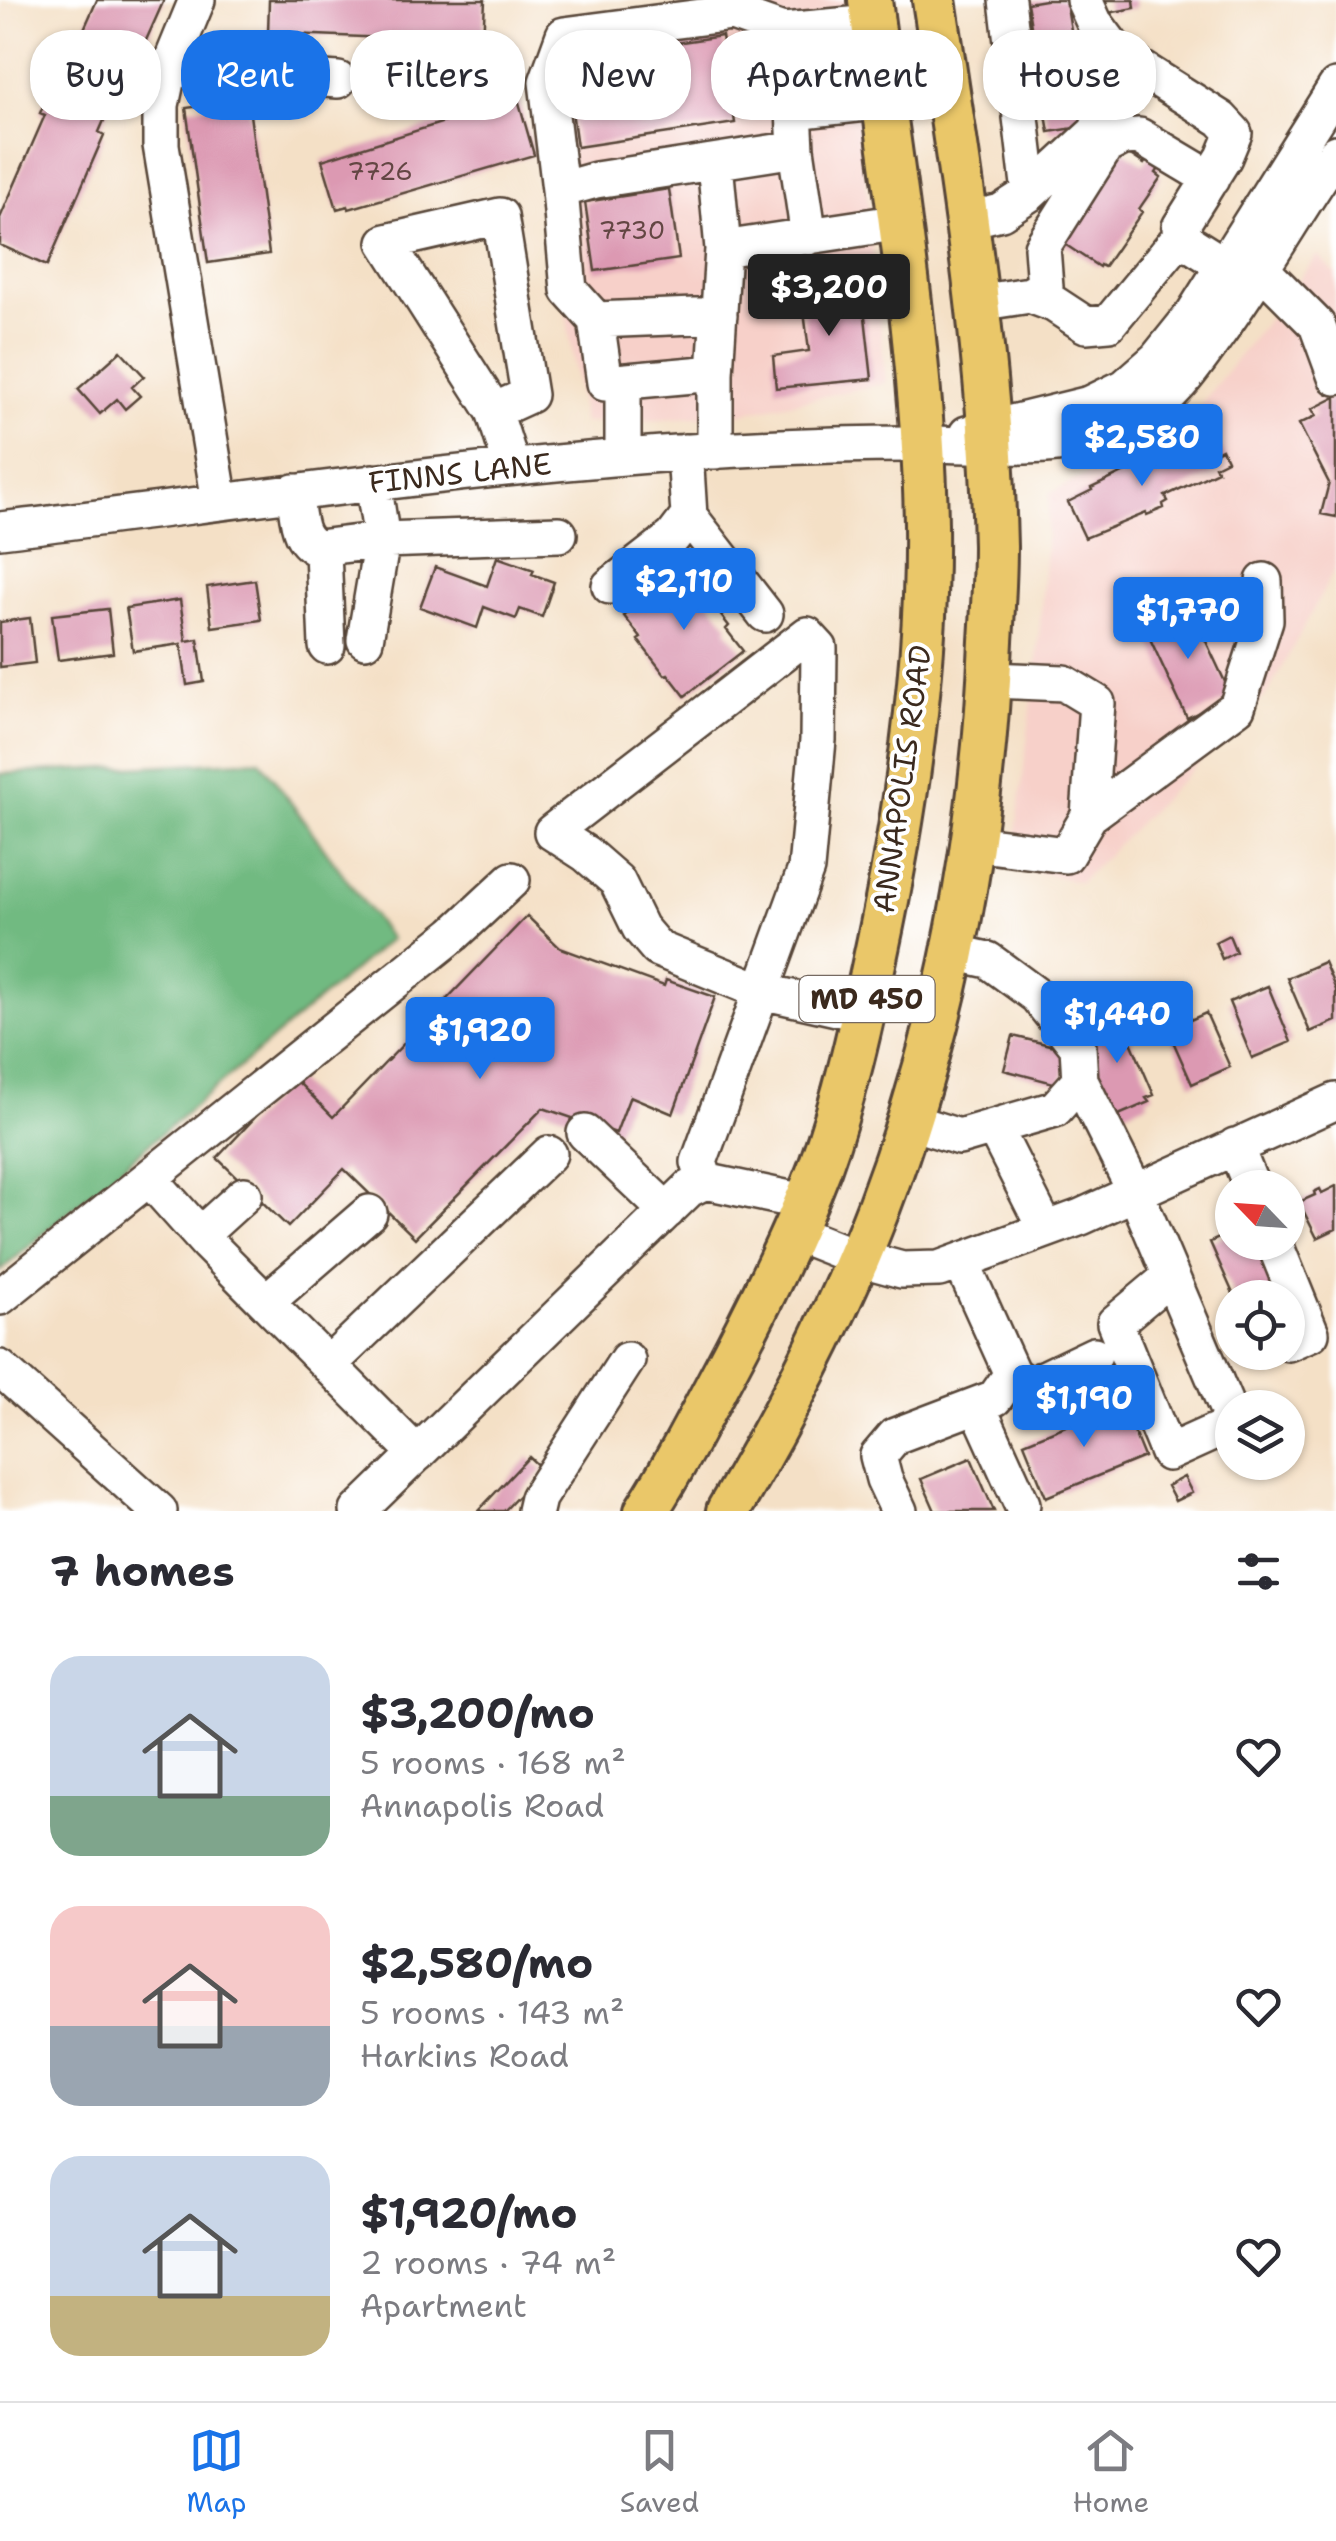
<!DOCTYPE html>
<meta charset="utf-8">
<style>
:root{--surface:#fff;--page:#f2f2f3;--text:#2b2b33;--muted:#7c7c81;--line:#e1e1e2;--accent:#1a73e8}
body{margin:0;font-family:"Shantell Sans",sans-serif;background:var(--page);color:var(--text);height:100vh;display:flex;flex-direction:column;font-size:38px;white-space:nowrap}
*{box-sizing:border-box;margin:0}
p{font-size:32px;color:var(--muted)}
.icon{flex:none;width:55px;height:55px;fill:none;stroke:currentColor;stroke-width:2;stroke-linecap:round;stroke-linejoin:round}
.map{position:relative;height:1511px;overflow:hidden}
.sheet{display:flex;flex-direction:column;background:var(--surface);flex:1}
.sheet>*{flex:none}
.banner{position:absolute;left:30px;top:30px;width:1278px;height:90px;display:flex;gap:20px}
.needle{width:65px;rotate:295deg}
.buttons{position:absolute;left:1215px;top:1170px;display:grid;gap:20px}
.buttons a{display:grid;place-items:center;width:90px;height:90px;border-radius:50%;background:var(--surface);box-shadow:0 2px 8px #0004;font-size:50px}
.price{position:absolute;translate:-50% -85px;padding:0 22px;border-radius:10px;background:var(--accent);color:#fff;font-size:32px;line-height:65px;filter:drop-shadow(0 2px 5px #0008)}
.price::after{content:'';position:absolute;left:50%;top:60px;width:30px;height:22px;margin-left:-15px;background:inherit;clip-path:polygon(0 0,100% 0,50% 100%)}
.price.on{background:#222;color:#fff}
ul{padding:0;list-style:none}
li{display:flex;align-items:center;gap:30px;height:250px;padding:0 50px}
li span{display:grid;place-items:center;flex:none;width:280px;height:200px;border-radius:30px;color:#555}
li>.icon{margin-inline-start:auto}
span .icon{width:120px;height:120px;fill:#fffc;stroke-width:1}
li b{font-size:42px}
h2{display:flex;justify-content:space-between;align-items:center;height:120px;padding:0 50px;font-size:42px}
.chip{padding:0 35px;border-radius:40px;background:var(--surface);box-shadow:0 2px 8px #0004;font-size:35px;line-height:90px}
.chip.on{background:var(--accent);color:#fff}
.dock{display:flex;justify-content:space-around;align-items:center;height:140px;border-top:2px solid var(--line);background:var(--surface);font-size:28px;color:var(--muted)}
.dock a{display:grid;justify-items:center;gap:5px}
.dock .on{color:var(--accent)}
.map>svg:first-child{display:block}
.built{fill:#f7d0c9}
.forest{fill:#71ba81;stroke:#567250;stroke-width:2.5}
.building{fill:#dc99b2}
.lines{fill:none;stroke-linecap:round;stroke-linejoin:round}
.minor-casing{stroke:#574537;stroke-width:40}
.major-casing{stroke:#574537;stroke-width:48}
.minor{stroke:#fff;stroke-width:35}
.major{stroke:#eac769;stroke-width:42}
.labels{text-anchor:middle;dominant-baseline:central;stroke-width:8;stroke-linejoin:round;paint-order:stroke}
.number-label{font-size:25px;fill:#634643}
.shield{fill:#fff;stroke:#766a62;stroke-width:2.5}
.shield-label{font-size:28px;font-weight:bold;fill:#3b2a1e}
.street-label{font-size:30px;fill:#3b2a1e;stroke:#fff}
</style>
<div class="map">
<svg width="1336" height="1511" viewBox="0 0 1336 1511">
<rect width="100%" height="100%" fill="#fff"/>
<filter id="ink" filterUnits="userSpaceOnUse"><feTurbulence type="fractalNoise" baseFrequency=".01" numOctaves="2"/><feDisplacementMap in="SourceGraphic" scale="20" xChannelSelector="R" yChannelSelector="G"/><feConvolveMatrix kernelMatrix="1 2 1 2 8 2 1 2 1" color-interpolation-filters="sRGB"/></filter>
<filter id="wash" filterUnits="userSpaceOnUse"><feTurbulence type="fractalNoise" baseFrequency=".0048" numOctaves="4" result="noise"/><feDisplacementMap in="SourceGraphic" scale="40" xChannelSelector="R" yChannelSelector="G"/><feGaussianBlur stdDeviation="2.25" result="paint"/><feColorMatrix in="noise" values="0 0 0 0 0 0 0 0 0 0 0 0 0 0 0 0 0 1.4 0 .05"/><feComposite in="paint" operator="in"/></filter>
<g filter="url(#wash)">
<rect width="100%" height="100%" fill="#f4e0c6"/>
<!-- built -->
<path class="built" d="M788 0H848L886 383 734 415 583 423 533 105 549 32Z
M1318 255 1336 274V567L1268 693 1080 882 1012 866 1038 651 1050 494 1189 419Z"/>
<!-- forest -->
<path class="forest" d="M260 760 390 939 0 1271V774Z"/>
<g id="blocks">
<!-- building -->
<path class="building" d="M97 0H164L131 74 125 72 99 132 104 135 47 266 0 245V218L45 115 40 113 71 44 76 47Z
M269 0H485L483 42 268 33Z
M1045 0H1066L1087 126 1049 132 1027 3Z
M1106 0H1134L1135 8 1108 13Z
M722 36 735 123 577 147 571 103 567 104 564 81 585 78 582 57Z
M518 99 534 155 349 209 348 206 337 209 322 160Z
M248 100 269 254 208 263 186 108Z
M1123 150 1144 164 1151 154 1163 163 1156 173 1161 177 1139 209 1142 212 1104 267 1100 265 1099 267 1060 241Z
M669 189 679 259 595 271 585 202Z
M861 281 872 379 776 388 773 356 809 351 801 288Z
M121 351 144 376 132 387 140 396 125 409 117 399 100 414 78 389Z
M1336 397V517L1321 514 1329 483 1299 424 1316 416 1312 409Z
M1203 441 1210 455 1222 449 1227 460 1215 466 1218 471 1165 496 1168 501 1163 504 1164 508 1147 515 1146 513 1085 538 1068 502 1092 490 1091 488 1148 461 1150 466Z
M497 557 534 570 532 574 554 582 542 617 520 609 516 619 484 607 477 628 420 607 435 567 487 586Z
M682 571 699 593 702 591 729 626 726 629 743 651 685 696 668 674 665 675 638 640 641 638 624 616Z
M255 580 261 620 212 627 207 587Z
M180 600 186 641 198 639 204 682 187 685 181 644 133 651 126 608Z
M1190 607 1232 697 1187 718 1145 628Z
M108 609 113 653 58 660 52 615Z
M30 618 35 663 0 667V622Z
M527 916 560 948 664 986 666 980 715 997 673 1114 630 1096 616 1133 543 1108 415 1238 344 1169 288 1227 217 1158 293 1077 333 1117Z
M1229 935 1236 952 1222 959 1215 942Z
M1324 962 1336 990V1021L1310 1032 1287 978Z
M1268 986 1291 1042 1252 1058 1229 1002Z
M1206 1013 1230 1067 1192 1084 1168 1030Z
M1119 1014 1154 1095 1146 1098 1149 1102 1114 1117 1081 1040 1085 1029Z
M1013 1036 1070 1050 1061 1085 1004 1070Z
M1336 1186V1229L1317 1238 1299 1202 1315 1195 1314 1192 1320 1189 1322 1193Z
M1232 1232V1242H1265L1288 1292 1276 1298H1235L1210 1242Z
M1122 1403 1144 1457 1046 1497 1024 1443Z
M529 1457 543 1470 504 1511H478Z
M971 1458 994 1511H935L921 1479Z
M1184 1477 1192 1493 1175 1501 1167 1486Z"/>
</g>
</g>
<g filter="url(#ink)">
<use href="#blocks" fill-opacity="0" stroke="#574537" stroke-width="2.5"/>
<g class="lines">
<defs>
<path id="minor" d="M197 0 169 68 161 105V145L220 502
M1007 0 1030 193
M1084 0 1094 22 1118 54 1221 119 1234 133 1224 157 1180 227 1189 243 1224 265
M783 31 873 23
M169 68 338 80
M796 149 809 237
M715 163 723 249
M560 190 547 82 564 35 732 13 783 31 794 111
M968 220 1001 212 1030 193 1097 131 1118 54
M1262 270 1317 325 1336 377
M1030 295 1054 304 1086 325 1109 323 1175 243H1189
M977 303 1030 295 1045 287 1042 247 1106 146 1123 137 1139 136 1211 179
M596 320 569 290 560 190 596 180 796 149 794 111 884 101
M715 373 605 383 596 320 719 315
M623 383V457
M494 411 529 395 500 216 386 242 494 411 512 467
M967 434 1090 404 1125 387 1157 359 1194 313 1336 87
M715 451V373L723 249 901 222
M294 492C299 517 295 541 323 551
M689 516 765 614
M0 530C225 503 449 469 676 453 756 447 837 444 917 444 993 443 1069 459 1139 418 1172 399 1194 367 1216 336 1259 277 1295 213 1336 153
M610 586 673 537 689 516 685 452
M365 640 382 540 373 482
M327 646 323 551 326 547 382 540 559 534
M1089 816 1237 707 1265 620 1264 581
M973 843 1066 855 1089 816 1097 703 1064 683 990 680
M1080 1081 1135 1191 1232 1420
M908 1121 959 1137 1055 1109 1080 1081 1078 1047 1037 996 988 960 952 952
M994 1127 1046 1230
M585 1133 667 1211
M1235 1146 1252 1188
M149 1178 208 1244 417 1454
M705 1181 699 1162 806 869 818 740 819 648 807 635 552 832 586 854 617 881 640 928 658 949 761 991 863 1014
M792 1232 858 1258 902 1270 939 1269 1081 1217 1336 1101
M200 1235 244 1195
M1274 1242 1311 1333 1288 1343
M1171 1276 1115 1323 1168 1453 1232 1424
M0 1297 454 934 512 880
M266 1302 369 1213
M328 1365 549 1154
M0 1368 159 1511
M1012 1374 1029 1386 1094 1355
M977 1405 1022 1504
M358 1511 689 1189 705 1181 804 1202
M535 1511 538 1498 627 1360
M899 1511 884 1479 878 1456 895 1436 995 1398 1012 1374 961 1261"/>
<path id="major" d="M646 1511C673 1469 696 1425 719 1381 756 1312 792 1240 820 1167 845 1098 861 1025 876 954 906 814 928 668 926 524 923 348 892 175 870 0
M728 1511C785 1414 838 1314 878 1209 947 1028 983 834 991 641 993 609 995 578 995 546 991 363 962 181 934 0"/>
</defs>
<!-- minor casing -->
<use href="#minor" class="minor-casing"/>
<!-- major casing -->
<use href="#major" class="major-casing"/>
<!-- minor -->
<use href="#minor" class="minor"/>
<!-- major -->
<use href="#major" class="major"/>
</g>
</g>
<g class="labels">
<!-- number labels -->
<g class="number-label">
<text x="380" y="171">7726</text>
<text x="632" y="230">7730</text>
</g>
<!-- shield labels -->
<rect class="shield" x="799.5" y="976" width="135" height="46" rx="8"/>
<g class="shield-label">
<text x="867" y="999">MD 450</text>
</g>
<!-- street labels -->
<g class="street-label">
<text transform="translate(460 473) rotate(-6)">FINNS LANE</text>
<text transform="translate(902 779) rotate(-82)">ANNAPOLIS ROAD</text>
</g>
</g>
</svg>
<div class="buttons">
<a><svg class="needle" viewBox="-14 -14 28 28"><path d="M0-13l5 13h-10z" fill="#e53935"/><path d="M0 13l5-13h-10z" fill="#7c7c81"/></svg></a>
<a><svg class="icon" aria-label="locate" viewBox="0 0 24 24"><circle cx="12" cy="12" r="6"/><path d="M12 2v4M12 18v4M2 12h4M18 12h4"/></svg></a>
<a><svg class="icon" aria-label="layers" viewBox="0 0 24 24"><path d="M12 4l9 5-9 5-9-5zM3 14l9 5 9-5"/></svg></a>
</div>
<b class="price on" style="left:829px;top:339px">$3,200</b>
<b class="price" style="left:1142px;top:489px">$2,580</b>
<b class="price" style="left:684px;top:633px">$2,110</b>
<b class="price" style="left:1188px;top:662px">$1,770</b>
<b class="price" style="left:1117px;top:1066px">$1,440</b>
<b class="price" style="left:480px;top:1082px">$1,920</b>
<b class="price" style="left:1084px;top:1450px">$1,190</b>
<div class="banner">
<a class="chip">Buy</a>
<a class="chip on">Rent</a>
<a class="chip">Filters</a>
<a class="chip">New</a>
<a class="chip">Apartment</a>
<a class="chip">House</a>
</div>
</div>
<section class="sheet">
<h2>7 homes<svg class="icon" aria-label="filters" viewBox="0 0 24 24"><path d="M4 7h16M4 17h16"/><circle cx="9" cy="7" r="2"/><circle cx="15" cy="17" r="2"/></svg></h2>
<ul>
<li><span style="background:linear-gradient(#c9d6e8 70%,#7fa58c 0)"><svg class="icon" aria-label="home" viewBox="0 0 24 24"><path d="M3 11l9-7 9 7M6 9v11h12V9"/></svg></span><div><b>$3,200/mo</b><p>5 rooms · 168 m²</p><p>Annapolis Road</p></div><svg class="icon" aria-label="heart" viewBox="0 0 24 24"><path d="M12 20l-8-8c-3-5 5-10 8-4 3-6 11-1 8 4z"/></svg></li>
<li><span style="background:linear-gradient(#f6c9c9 60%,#9aa5b1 0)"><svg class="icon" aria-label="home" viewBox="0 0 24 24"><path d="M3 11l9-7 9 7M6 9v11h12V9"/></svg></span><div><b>$2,580/mo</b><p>5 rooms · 143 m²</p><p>Harkins Road</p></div><svg class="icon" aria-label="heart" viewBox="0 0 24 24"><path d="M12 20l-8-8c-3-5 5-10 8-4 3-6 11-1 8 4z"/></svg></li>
<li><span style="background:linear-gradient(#c9d6e8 70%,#c2b280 0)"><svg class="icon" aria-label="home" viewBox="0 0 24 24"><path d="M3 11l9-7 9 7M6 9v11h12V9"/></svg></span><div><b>$1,920/mo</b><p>2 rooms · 74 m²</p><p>Apartment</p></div><svg class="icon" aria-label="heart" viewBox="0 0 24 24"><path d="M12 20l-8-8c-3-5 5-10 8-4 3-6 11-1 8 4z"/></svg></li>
</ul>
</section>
<nav class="dock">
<a class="on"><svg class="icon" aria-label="map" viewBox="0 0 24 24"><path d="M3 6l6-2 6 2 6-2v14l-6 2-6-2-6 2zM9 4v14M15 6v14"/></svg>Map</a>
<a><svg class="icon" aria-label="saved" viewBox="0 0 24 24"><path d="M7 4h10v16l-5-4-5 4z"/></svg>Saved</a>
<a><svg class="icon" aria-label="home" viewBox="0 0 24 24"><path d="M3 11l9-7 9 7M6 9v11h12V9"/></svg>Home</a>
</nav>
